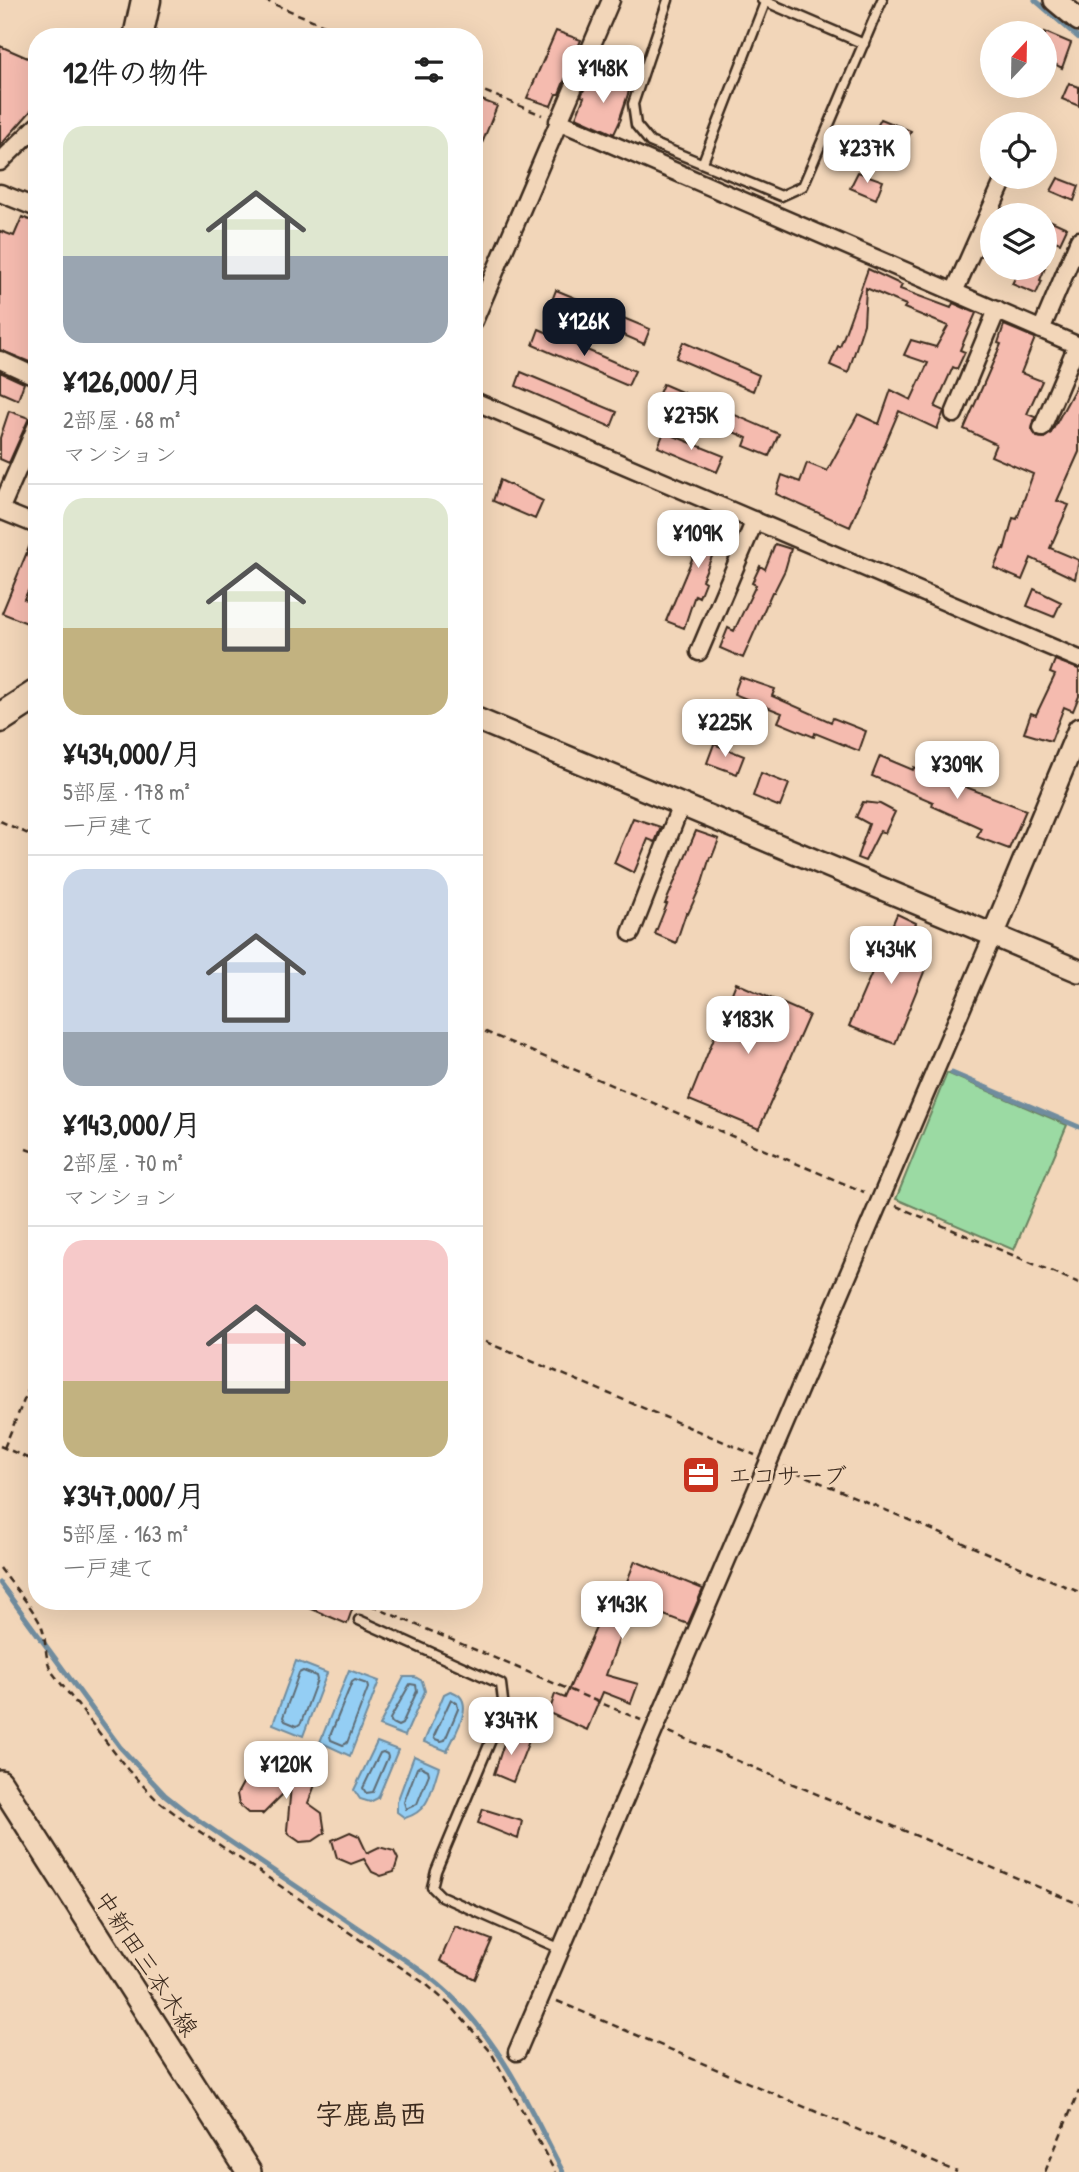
<!DOCTYPE html>
<html lang="ja">
<meta charset="utf-8">
<style>
:root{--surface:#fff;--page:#f2f2f2;--text:#222;--muted:#767676;--line:#e0e0e0;--accent:#111827}
body{margin:0;font-family:"Patrick Hand","Klee One",sans-serif;background:var(--page);color:var(--text);height:100vh;display:flex;flex-direction:column;font-size:26px;white-space:nowrap}
*{box-sizing:border-box;margin:0}
p{font-size:23px;color:var(--muted)}
.icon{flex:none;width:38px;height:38px;fill:none;stroke:currentColor;stroke-width:2;stroke-linecap:round;stroke-linejoin:round}
.map{position:relative;flex:1;overflow:hidden}
.sheet{position:absolute;left:28px;top:28px;width:455px;height:1582px;display:flex;flex-direction:column;background:var(--surface);border-radius:28px;box-shadow:0 7px 28px #0002}
.sheet>*{flex:none}
.needle{width:46px;rotate:22deg}
.buttons{position:absolute;left:980px;top:21px;display:grid;gap:14px}
.buttons a{display:grid;place-items:center;width:77px;height:77px;border-radius:50%;background:var(--surface);box-shadow:0 7px 28px #0002;font-size:35px}
.price{position:absolute;translate:-50% -60px;padding:0 16px;border-radius:14px;background:#fff;color:#222;font-size:23px;line-height:46px;filter:drop-shadow(0 2px 4px #0008)}
.price::after{content:'';position:absolute;left:50%;top:42px;width:21px;height:16px;margin-left:-10px;background:inherit;clip-path:polygon(0 0,100% 0,50% 100%)}
.price.selected{background:var(--accent);color:#fff}
ul{padding:0;list-style:none}
li{display:grid;align-content:center;gap:14px;height:371px;padding:0 35px}
li+li{border-top:2px solid var(--line)}
li span{display:grid;place-items:center;height:217px;border-radius:21px;color:#555}
li>.icon{margin-inline-start:auto}
span .icon{width:126px;height:126px;fill:#fffc;stroke-width:1}
li b{font-size:30px}
h2{display:flex;justify-content:space-between;align-items:center;height:84px;padding:0 35px;font-size:30px}
.map>svg:first-child{display:block}
.green{fill:#9bdaa3;stroke:#6b8260;stroke-width:2}
.water{fill:#94cef4;stroke:#708c9e;stroke-width:2}
.lines{fill:none;stroke-linecap:round;stroke-linejoin:round}
.shore{stroke:#5f6c74;stroke-width:2}
.stream{stroke:#708c9e;stroke-width:5}
.building{fill:#f5bbaf;stroke:#3b2a1e;stroke-width:2}
.service-casing{stroke:#3b2a1e;stroke-width:13}
.minor-casing{stroke:#3b2a1e;stroke-width:21}
.tertiary-casing{stroke:#3b2a1e;stroke-width:26}
.secondary-casing{stroke:#3b2a1e;stroke-width:28}
.trunk-casing{stroke:#3b2a1e;stroke-width:33}
.path{stroke:#3b2a1e;stroke-width:2.5;stroke-dasharray:7 5;stroke-linecap:butt}
.service{stroke:#f2d6b9;stroke-width:8}
.minor{stroke:#f2d6b9;stroke-width:16}
.tertiary{stroke:#f2d6b9;stroke-width:21}
.secondary{stroke:#f2d6b9;stroke-width:23}
.trunk{stroke:#f2d6b9;stroke-width:28}
.labels{text-anchor:middle;dominant-baseline:central;stroke-width:6;stroke-linejoin:round;paint-order:stroke}
.poi-label{font-size:24px;fill:#3b2a1e;stroke:#f2d6b9;text-anchor:start}
.street-label{font-size:24px;fill:#3b2a1e;stroke:#f2d6b9}
.quarter-label{font-size:28px;font-weight:bold;fill:#3b2a1e;stroke:#f2d6b9}
</style>
<div class="map">
<svg width="1079" height="2172" viewBox="0 0 1079 2172">
<rect width="100%" height="100%" fill="#f2d6b9"/>
<filter id="ink" filterUnits="userSpaceOnUse"><feTurbulence type="fractalNoise" baseFrequency=".0143" numOctaves="2"/><feDisplacementMap in="SourceGraphic" scale="14" xChannelSelector="R" yChannelSelector="G"/><feConvolveMatrix kernelMatrix="1 2 1 2 8 2 1 2 1" color-interpolation-filters="sRGB"/></filter>
<g filter="url(#ink)">
<!-- green -->
<path class="green" d="M947 1073 1067 1125 1014 1250 896 1199Z"/>
<!-- water -->
<path class="water" d="M296 1661 327 1673 303 1736 273 1724Z
M349 1670 379 1681 350 1756 320 1742Z
M404 1677H415L422 1681 425 1691 405 1736 379 1726Z
M450 1691C479 1698 455 1734 447 1751L424 1742 444 1694Z
M377 1742 398 1750 378 1798 370 1802 360 1799 354 1790Z
M414 1756 439 1767C431 1790 430 1811 405 1818L397 1812V1802Z"/>
<g class="lines">
<!-- shore -->
<path class="shore" d="M303 1671 316 1676 317 1680 301 1723 297 1726 285 1721 283 1717 299 1673Z
M355 1680 367 1684 368 1688 347 1743 343 1745 331 1740 330 1736 352 1682Z
M410 1684 416 1685 417 1691 402 1724 398 1726 392 1723 390 1719Z
M451 1699 457 1703 458 1709 445 1740 441 1741 435 1739 434 1736Z
M383 1752 387 1754 388 1757 373 1792 366 1793 363 1788 380 1753Z
M420 1766 428 1770 429 1774 417 1804 406 1809 404 1802 417 1768Z"/>
<!-- stream -->
<path class="stream" d="M1035 0 1079 38
M952 1073 1079 1127
M0 1583 120 1747 165 1795 185 1811 420 1970C491 2020 524 2097 563 2172"/>
</g>
<!-- building -->
<path class="building" d="M556 31 581 40 559 94H556L551 106 527 98Z
M1045 32 1071 43 1062 68 1045 59Z
M0 46 37 62V104L0 146Z
M590 77 629 91 620 118 621 119 614 134 576 117 584 97 581 96Z
M1069 83 1079 87V106L1062 99Z
M474 97 497 106 475 161H474Z
M881 119 911 131 904 146 874 132Z
M858 172 883 181 876 199 850 188Z
M1058 178 1079 186 1074 201 1051 191Z
M22 217 37 223V365L0 350V231L14 236Z
M1045 218 1067 228 1060 243 1055 241 1046 265Z
M1020 268H1045L1040 280 1042 281 1036 294 1012 284Z
M868 269 902 285 900 289 951 308 953 303 976 313 960 350 965 352 957 369 953 367 935 407 944 411 937 429 899 411 850 527 776 494 782 475 800 482 807 463 827 471 858 414 879 424 891 390 911 400 928 363 904 355 911 340 936 347 948 326 904 308 906 305 866 288 864 324 848 373 830 365 838 346 840 347Z
M556 290 650 329 644 344 551 303Z
M1004 325 1035 338 1021 373 1042 381 1027 414 1035 417 1032 429 1037 437 1044 438 1051 433 1079 381V452L1057 501 1069 505 1050 548 1079 560 1075 579 1031 558 1022 580 994 568 1002 549 1004 550 1013 518 1017 519 1033 474 991 456 996 444 964 429 1001 344 998 343Z
M539 329 635 371 628 386 533 345Z
M683 342 759 375 753 391 676 358Z
M0 372 24 383 18 400 0 392Z
M521 372 617 412 611 427 516 386Z
M663 384 779 434 769 456 744 446 747 438 657 398Z
M9 411 29 418 9 463 0 459V438Z
M664 432 724 456 717 472 658 447Z
M500 480 543 501 535 519 493 501Z
M711 514 732 522 725 536 721 535 702 580 705 582 699 597 695 595 684 628 666 621Z
M34 535H37V573L24 599 37 604V627L2 613Z
M775 544 791 549 785 570 774 592H772L743 658 720 648 728 628 734 631 756 585 752 583 760 566 765 569Z
M1034 589 1061 602 1054 617 1027 606Z
M1055 660 1079 669V696L1073 711 1064 707 1051 741 1024 733 1031 713 1036 715 1055 675 1050 673Z
M740 677 775 689 772 696 831 722 833 718 866 731 859 751 815 733 814 737 778 722 782 713 734 694Z
M714 744 744 756 737 774 707 763Z
M880 756 913 770 914 767 1026 810 1009 849 977 837 981 828 932 806 933 802 872 776Z
M761 773 789 784 780 807 753 796Z
M863 802 880 804 895 812 885 833 880 831 865 861 857 858 869 824 856 817Z
M633 818 661 827 655 842 648 839 634 873 614 863Z
M696 831 719 839 712 857H710L702 883 688 914 686 913 676 943 655 934 667 904H665Z
M897 914 916 923 905 952 928 962 895 1044 849 1026Z
M736 983 809 1015 759 1129 689 1100Z
M635 1561 703 1589 688 1624 632 1603 606 1675 638 1684 631 1703 603 1692 587 1730 549 1713 555 1694 565 1698 602 1614 613 1617Z
M293 1601H339L353 1607 347 1624Z
M507 1734 529 1741 513 1782 494 1774Z
M279 1763 318 1777 308 1803 322 1813 325 1833 313 1841 300 1842 290 1835 287 1830 291 1786 262 1815 263 1813H248L239 1805 237 1794 243 1783 247 1780 259 1778 272 1784Z
M483 1809 522 1821 518 1839 478 1823Z
M350 1832 359 1836 367 1853 379 1847 394 1851 398 1859 394 1872 381 1876 372 1872 364 1859 351 1864 337 1858 332 1840Z
M455 1926 492 1940 475 1979 440 1961Z"/>
<g class="lines">
<defs>
<path id="service" d="M668 0 633 104 636 125 650 142 781 196 803 186 882 0
M762 0 864 44
M703 162 766 0
M359 1620 501 1684 504 1709 436 1871 432 1887 441 1896 561 1949"/>
<path id="minor" d="M558 121 1079 346
M0 162 37 126
M0 193 37 208
M954 292 1005 177
M474 321 611 0
M1041 330 1079 240
M0 360 37 377
M474 401 1079 659
M954 414 997 310
M1042 428 1077 345
M0 510 37 425
M0 510 37 525
M699 652 755 520
M631 933 681 805
M517 2052 993 935"/>
<path id="tertiary" d="M1055 0 1079 20
M474 718 1079 971
M993 935 1079 729"/>
<path id="secondary" d="M0 1782 249 2172"/>
<path id="trunk" d="M138 37 146 0
M0 718 37 694"/>
</defs>
<!-- service casing -->
<use href="#service" class="service-casing"/>
<!-- minor casing -->
<use href="#minor" class="minor-casing"/>
<!-- tertiary casing -->
<use href="#tertiary" class="tertiary-casing"/>
<!-- secondary casing -->
<use href="#secondary" class="secondary-casing"/>
<!-- trunk casing -->
<use href="#trunk" class="trunk-casing"/>
<!-- path -->
<path class="path" d="M264 0 353 37
M474 87 542 115
M0 821 37 838
M474 1027 864 1192
M26 1149 37 1153
M896 1206 1079 1283
M474 1337 755 1455
M0 1446 37 1462
M4 1448 37 1369
M784 1467 1079 1592
M0 1568C13 1586 30 1604 40 1623 48 1639 43 1656 52 1672L128 1770 157 1800 190 1825 427 1985 452 2007 491 2052 555 2172
M360 1601 641 1720
M669 1732 1079 1904
M557 2001 957 2172
M1045 2172 1079 2091"/>
<!-- service -->
<use href="#service" class="service"/>
<!-- minor -->
<use href="#minor" class="minor"/>
<!-- tertiary -->
<use href="#tertiary" class="tertiary"/>
<!-- secondary -->
<use href="#secondary" class="secondary"/>
<!-- trunk -->
<use href="#trunk" class="trunk"/>
</g>
</g>
<!-- icons -->
<defs>
<symbol id="office-square" viewBox="-11 -11 22 22"><rect x="-9" y="-9" width="18" height="18" rx="4" fill="#c8321e" stroke="#f2d6b9"/><path d="M-6-3h4V-5.5h4V-3h4V5H-6ZM-1-4.5V-3h2v-1.5ZM-6 0V1H6V0Z" fill="#fff"/></symbol>
</defs>
<g fill-rule="evenodd">
<use href="#office-square" x="679" y="1453" width="44" height="44"/>
</g>
<g class="labels">
<!-- poi labels -->
<g class="poi-label">
<text x="728" y="1475">エコサーブ</text>
</g>
<!-- street labels -->
<g class="street-label">
<text transform="translate(147 1963) rotate(57)">中新田三本木線</text>
</g>
<!-- quarter labels -->
<g class="quarter-label">
<text x="371" y="2114">字鹿島西</text>
</g>
</g>
</svg>
<div class="buttons">
<a><svg class="needle" viewBox="-14 -14 28 28"><path d="M0-13l5 13h-10z" fill="#e53935"/><path d="M0 13l5-13h-10z" fill="#767676"/></svg></a>
<a><svg class="icon" aria-label="locate" viewBox="0 0 24 24"><circle cx="12" cy="12" r="6"/><path d="M12 2v4M12 18v4M2 12h4M18 12h4"/></svg></a>
<a><svg class="icon" aria-label="layers" viewBox="0 0 24 24"><path d="M12 4l9 5-9 5-9-5zM3 14l9 5 9-5"/></svg></a>
</div>
<b class="price" style="left:603px;top:105px">¥148K</b>
<b class="price" style="left:867px;top:185px">¥237K</b>
<b class="price selected" style="left:584px;top:358px">¥126K</b>
<b class="price" style="left:691px;top:452px">¥275K</b>
<b class="price" style="left:698px;top:570px">¥109K</b>
<b class="price" style="left:725px;top:759px">¥225K</b>
<b class="price" style="left:957px;top:801px">¥309K</b>
<b class="price" style="left:891px;top:986px">¥434K</b>
<b class="price" style="left:748px;top:1056px">¥183K</b>
<b class="price" style="left:622px;top:1641px">¥143K</b>
<b class="price" style="left:511px;top:1757px">¥347K</b>
<b class="price" style="left:286px;top:1801px">¥120K</b>
<section class="sheet">
<h2>12件の物件<svg class="icon" aria-label="filters" viewBox="0 0 24 24"><path d="M4 7h16M4 17h16"/><circle cx="9" cy="7" r="2"/><circle cx="15" cy="17" r="2"/></svg></h2>
<ul>
<li><span style="background:linear-gradient(#dfe7d0 60%,#9aa5b1 0)"><svg class="icon" aria-label="home" viewBox="0 0 24 24"><path d="M3 11l9-7 9 7M6 9v11h12V9"/></svg></span><div><b>¥126,000/月</b><p>2部屋 · 68 m²</p><p>マンション</p></div></li>
<li><span style="background:linear-gradient(#dfe7d0 60%,#c2b280 0)"><svg class="icon" aria-label="home" viewBox="0 0 24 24"><path d="M3 11l9-7 9 7M6 9v11h12V9"/></svg></span><div><b>¥434,000/月</b><p>5部屋 · 178 m²</p><p>一戸建て</p></div></li>
<li><span style="background:linear-gradient(#c9d6e8 75%,#9aa5b1 0)"><svg class="icon" aria-label="home" viewBox="0 0 24 24"><path d="M3 11l9-7 9 7M6 9v11h12V9"/></svg></span><div><b>¥143,000/月</b><p>2部屋 · 70 m²</p><p>マンション</p></div></li>
<li><span style="background:linear-gradient(#f6c9c9 65%,#c2b280 0)"><svg class="icon" aria-label="home" viewBox="0 0 24 24"><path d="M3 11l9-7 9 7M6 9v11h12V9"/></svg></span><div><b>¥347,000/月</b><p>5部屋 · 163 m²</p><p>一戸建て</p></div></li>
</ul>
</section>
</div>
